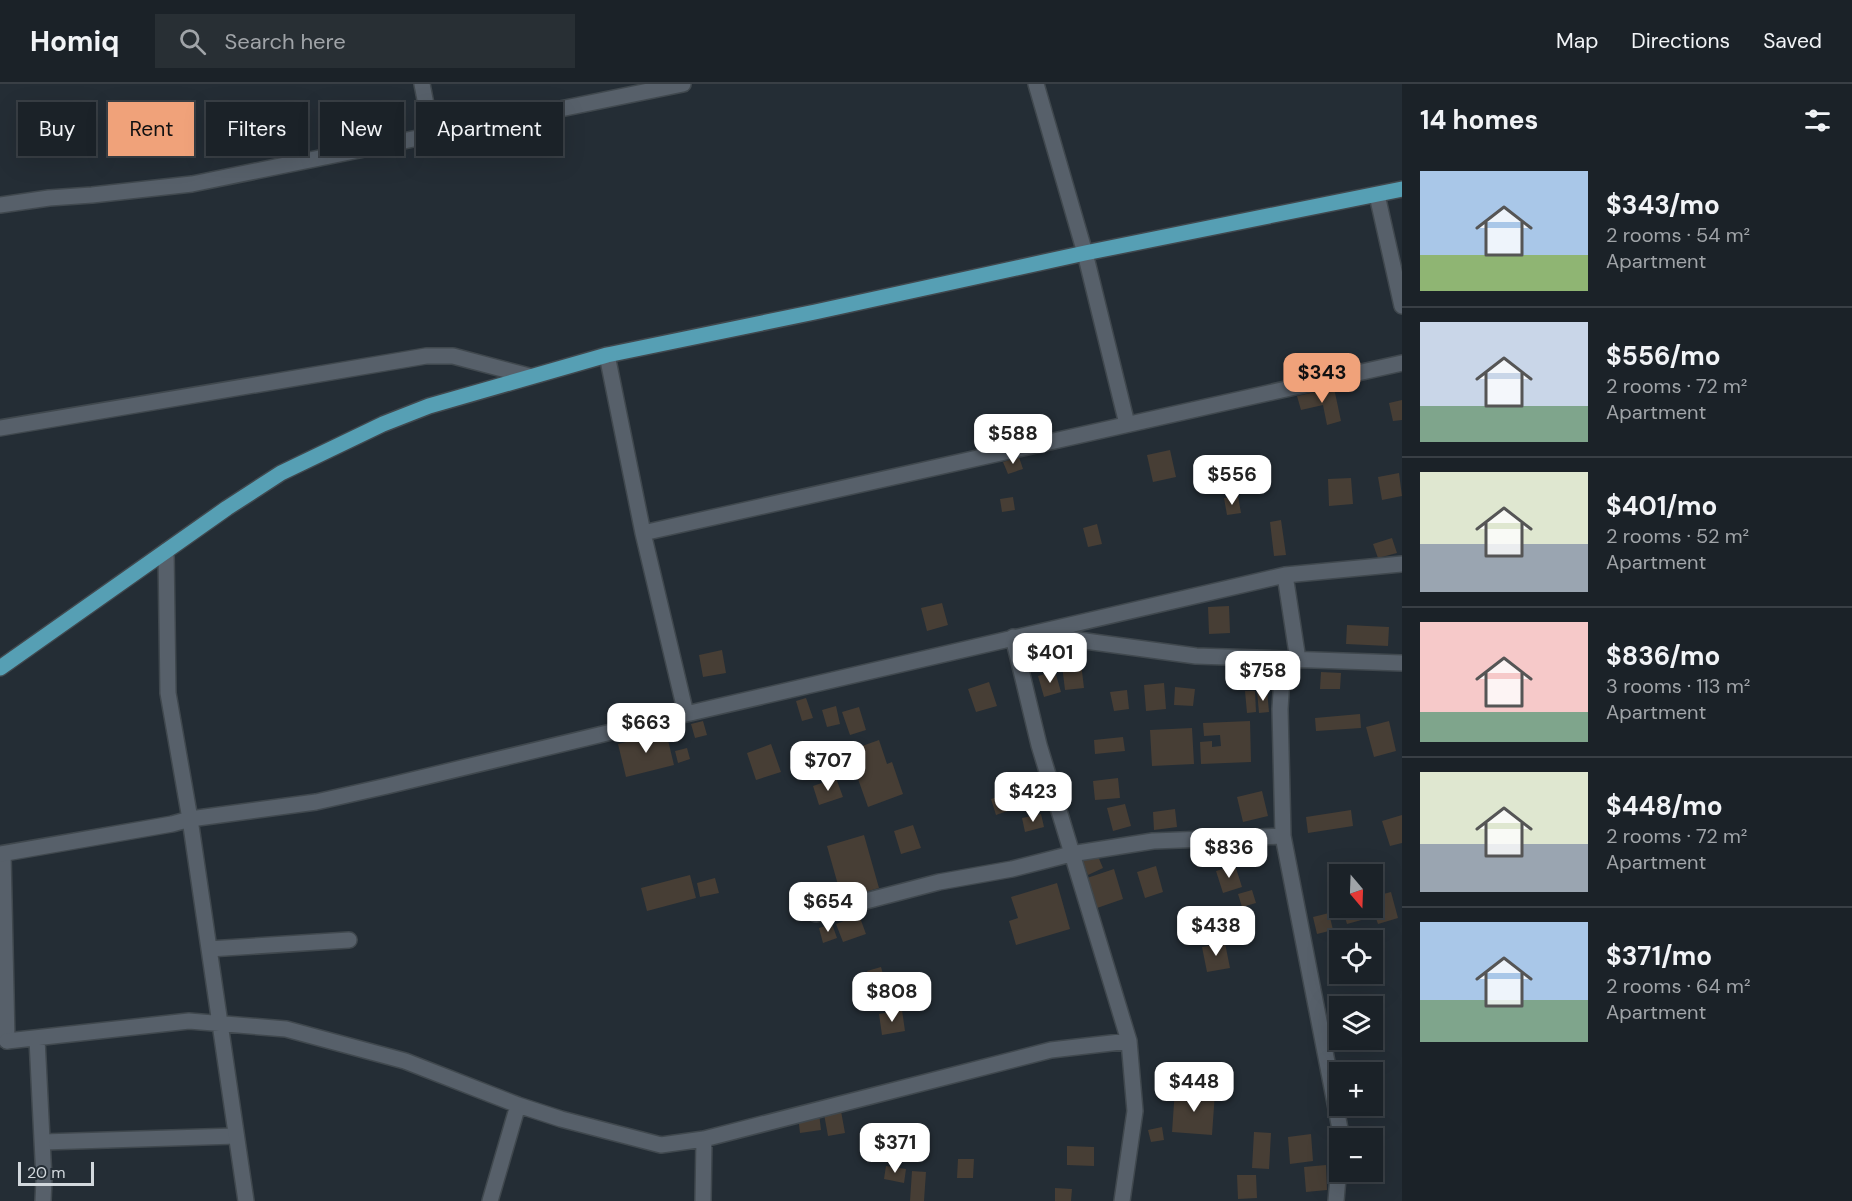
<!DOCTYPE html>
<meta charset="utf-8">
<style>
:root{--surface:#1b2228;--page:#282f34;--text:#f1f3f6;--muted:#a0a4a8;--line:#393f45;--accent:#f0a27a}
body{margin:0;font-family:"DM Sans",sans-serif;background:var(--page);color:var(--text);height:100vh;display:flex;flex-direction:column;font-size:22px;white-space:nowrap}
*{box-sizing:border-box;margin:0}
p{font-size:20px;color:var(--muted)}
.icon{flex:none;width:33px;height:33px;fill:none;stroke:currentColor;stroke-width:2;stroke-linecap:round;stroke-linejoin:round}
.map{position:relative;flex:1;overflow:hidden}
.panel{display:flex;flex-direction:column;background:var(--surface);width:450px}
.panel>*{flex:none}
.top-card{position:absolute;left:18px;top:18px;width:570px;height:54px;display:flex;gap:12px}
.needle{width:39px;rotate:161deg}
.buttons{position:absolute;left:1329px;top:780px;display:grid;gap:12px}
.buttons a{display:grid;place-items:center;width:54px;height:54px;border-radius:0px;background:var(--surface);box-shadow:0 6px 24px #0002,0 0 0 2px var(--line);font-size:30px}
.scale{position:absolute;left:18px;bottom:15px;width:76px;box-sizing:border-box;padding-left:6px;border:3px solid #d2d8dd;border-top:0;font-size:16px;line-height:21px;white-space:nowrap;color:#d2d8dd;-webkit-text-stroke:4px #242d35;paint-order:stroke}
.price{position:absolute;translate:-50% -51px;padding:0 14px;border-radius:12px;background:#fff;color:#222;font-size:20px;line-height:39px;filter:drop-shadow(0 2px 3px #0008)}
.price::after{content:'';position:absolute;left:50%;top:36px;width:18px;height:14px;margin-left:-9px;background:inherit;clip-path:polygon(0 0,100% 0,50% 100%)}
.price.selected{background:var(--accent);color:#111}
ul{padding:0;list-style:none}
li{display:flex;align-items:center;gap:18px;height:150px;padding:0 18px}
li+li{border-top:2px solid var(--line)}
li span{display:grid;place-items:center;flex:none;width:168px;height:120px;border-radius:0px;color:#555}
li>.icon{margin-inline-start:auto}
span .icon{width:72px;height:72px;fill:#fffc;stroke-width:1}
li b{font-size:26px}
h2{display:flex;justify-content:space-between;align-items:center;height:72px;padding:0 18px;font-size:26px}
.tag{padding:0 21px;border-radius:0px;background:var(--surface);box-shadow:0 6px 24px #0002,0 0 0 2px var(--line);font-size:21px;line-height:54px}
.tag.selected{background:var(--accent);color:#111}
header{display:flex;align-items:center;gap:36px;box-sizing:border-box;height:84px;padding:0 30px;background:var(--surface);border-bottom:2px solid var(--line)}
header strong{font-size:28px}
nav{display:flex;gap:33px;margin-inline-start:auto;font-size:21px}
.search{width:420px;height:54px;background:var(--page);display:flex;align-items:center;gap:15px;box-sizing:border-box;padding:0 21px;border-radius:0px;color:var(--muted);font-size:22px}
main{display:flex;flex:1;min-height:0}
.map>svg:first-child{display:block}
.building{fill:#473e35}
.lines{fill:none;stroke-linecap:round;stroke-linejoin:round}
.service-casing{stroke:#40484e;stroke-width:18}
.minor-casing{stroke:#40484e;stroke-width:18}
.primary-casing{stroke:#40484e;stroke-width:18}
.service{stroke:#57606a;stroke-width:15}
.minor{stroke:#57606a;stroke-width:15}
.primary{stroke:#569fb4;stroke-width:15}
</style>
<header>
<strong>Homiq</strong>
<div class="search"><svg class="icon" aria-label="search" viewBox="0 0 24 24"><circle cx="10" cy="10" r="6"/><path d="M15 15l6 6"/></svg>Search here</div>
<nav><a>Map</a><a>Directions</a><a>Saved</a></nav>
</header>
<main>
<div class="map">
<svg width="1402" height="1117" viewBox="0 0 1402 1117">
<rect width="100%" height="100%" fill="#242d35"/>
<!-- building -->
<path class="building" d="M1334 304 1341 337 1327 341 1323 321 1301 326 1297 312Z
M1402 316V336L1393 337 1389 319Z
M1170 366 1176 393 1153 398 1147 371Z
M1019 373 1023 385 1008 390 1003 378Z
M1399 389 1402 412 1382 416 1378 393Z
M1351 394 1353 420 1329 422 1328 395Z
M1238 412 1241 429 1227 431 1224 414Z
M1013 413 1015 426 1002 428 1000 415Z
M1281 436 1286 471 1274 472 1270 438Z
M1097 440 1102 460 1088 463 1083 444Z
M1392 454 1397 469 1378 474 1373 460Z
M942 519 948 541 927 547 921 524Z
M1229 522 1230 549 1209 550 1208 523Z
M1347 541 1389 543 1388 562 1346 560Z
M722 566 726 589 703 593 699 571Z
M1081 579 1084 604 1065 606 1062 581Z
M1285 586 1296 587 1295 603H1284Z
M1055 587 1061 608 1044 613 1038 592Z
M1321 588 1341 589 1340 605H1320Z
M989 598 997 622 976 628 968 605Z
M1164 599 1166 625 1146 627 1144 601Z
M1175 603 1195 605 1193 622 1174 621Z
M1127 606 1129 625 1114 627 1110 608Z
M1267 606 1269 628 1259 629 1257 607Z
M1245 607H1255L1256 628 1247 629Z
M806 614 813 634 802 637 796 617Z
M836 622 840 640 827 643 822 626Z
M859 623 866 646 850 651 842 628Z
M1360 630 1361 644 1316 647 1315 634Z
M703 637 707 651 695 654 691 640Z
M1250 637 1251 678 1201 680 1200 658 1212 657V663L1221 662 1220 651 1204 652 1203 639Z
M1389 637 1396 667 1374 673 1366 643Z
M1192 644 1194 680 1152 682 1150 646Z
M666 648 674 681 626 693 618 660Z
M1123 653 1125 667 1095 670 1094 656Z
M879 656 887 680 892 678 903 710 868 723 848 667Z
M771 660 781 688 756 696 747 669Z
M687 664 690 675 678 679 675 667Z
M836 694 843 713 819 721 813 702Z
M1118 694 1120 714 1095 716 1093 697Z
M1262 707 1268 732 1243 738 1237 713Z
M1014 708 1019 723 996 731 991 715Z
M1125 720 1131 742 1113 747 1107 724Z
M1175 725 1177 743 1154 746 1153 728Z
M1351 726 1353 742 1308 749 1306 733Z
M1041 730 1044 743 1025 748 1022 734Z
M1402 731V759L1390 762 1382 737Z
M913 741 921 764 901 770 894 747Z
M864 751 879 804 842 815 827 762Z
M1097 770 1103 784 1088 791 1082 776Z
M1235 781 1242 803 1223 809 1216 787Z
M1156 782 1163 808 1145 814 1137 788Z
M1114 785 1123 815 1097 824 1087 794Z
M690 791 696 814 647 827 641 804Z
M715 794 719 809 700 813 697 799Z
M1057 799 1070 845 1016 861 1009 837 1018 834 1011 813Z
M1252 806 1256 819 1242 823 1238 810Z
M1391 808 1398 834 1378 840 1372 823V813Z
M1342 824H1362L1365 835 1347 840Z
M1329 829 1333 846 1317 850 1313 833Z
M859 831 866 850 843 858 836 840Z
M832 840 837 854 823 859 819 844Z
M1225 859 1230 884 1207 888 1202 863Z
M881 883 886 901 872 905 867 887Z
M902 926 905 947 882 951 879 930Z
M1175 1005 1189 1006 1188 1020 1195 1021 1196 1007 1215 1008 1212 1051 1172 1048Z
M841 1027 845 1049 828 1052 824 1030Z
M819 1029 821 1046 800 1049 798 1032Z
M1162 1043 1164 1056 1151 1058 1148 1046Z
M898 1045H912V1063H898Z
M1254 1048 1271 1049 1269 1085 1252 1084Z
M1311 1050 1313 1077 1290 1080 1288 1053Z
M1067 1062 1094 1063V1082L1067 1081Z
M958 1075H974L973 1094H957Z
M1326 1081 1327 1106 1306 1108 1304 1083Z
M886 1082 906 1085 904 1099 884 1095Z
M912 1087 926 1088 924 1117H910Z
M1237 1091H1256L1257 1114 1238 1115Z
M1055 1104 1072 1105 1071 1117H1055Z"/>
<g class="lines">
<defs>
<path id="service" d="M3 770 7 957
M43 1058 236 1052"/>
<path id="minor" d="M422 0 432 51
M1036 0 1085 169 1127 340
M1377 111 1402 222
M0 121 49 114 92 111 192 100 683 0
M607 271 643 449 686 630
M0 344 426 272H453L529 292
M643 449 1402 279
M166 467 168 609 190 735 246 1117
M1285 491 1298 576
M1041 551 1196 572 1402 579
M1013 553 1039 661 1129 957 1135 1027 1122 1117
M1283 576 1280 625 1283 752 1341 1050V1054
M0 770 172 740 190 735 316 718 387 702 686 630 1285 491 1402 480
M816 830 939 798 1012 785 1071 770 1153 757 1283 752
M209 865 349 856
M37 955 44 1096 43 1117
M7 957 189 937 286 945 405 977 518 1021 561 1035 661 1061 704 1055 1051 966 1129 957
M490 1117 518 1021
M703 1117 704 1055
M1336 1117 1340 1070"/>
<path id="primary" d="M0 584 227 424 281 389 383 340 429 322 607 271 815 228 1085 169 1402 105"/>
</defs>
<!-- service casing -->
<use href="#service" class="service-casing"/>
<!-- minor casing -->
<use href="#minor" class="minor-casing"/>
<!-- primary casing -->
<use href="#primary" class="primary-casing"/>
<!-- service -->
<use href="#service" class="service"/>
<!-- minor -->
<use href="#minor" class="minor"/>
<!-- primary -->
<use href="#primary" class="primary"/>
</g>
</svg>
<div class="buttons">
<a><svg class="needle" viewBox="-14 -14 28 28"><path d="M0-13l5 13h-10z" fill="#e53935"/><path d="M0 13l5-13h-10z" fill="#a0a4a8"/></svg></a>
<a><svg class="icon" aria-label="locate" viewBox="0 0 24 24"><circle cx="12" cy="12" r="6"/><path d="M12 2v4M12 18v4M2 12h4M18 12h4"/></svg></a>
<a><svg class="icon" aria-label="layers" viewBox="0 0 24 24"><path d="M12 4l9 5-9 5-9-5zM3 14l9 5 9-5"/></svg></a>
<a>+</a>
<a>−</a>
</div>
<div class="scale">20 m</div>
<b class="price selected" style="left:1322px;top:320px">$343</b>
<b class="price" style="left:1013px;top:381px">$588</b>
<b class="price" style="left:1232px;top:422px">$556</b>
<b class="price" style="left:1050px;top:600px">$401</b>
<b class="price" style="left:1263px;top:618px">$758</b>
<b class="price" style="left:646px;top:670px">$663</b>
<b class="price" style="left:828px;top:708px">$707</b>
<b class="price" style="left:1033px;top:739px">$423</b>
<b class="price" style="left:1229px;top:795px">$836</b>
<b class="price" style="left:828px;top:849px">$654</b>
<b class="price" style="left:1216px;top:873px">$438</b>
<b class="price" style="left:892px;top:939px">$808</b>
<b class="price" style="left:1194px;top:1029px">$448</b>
<b class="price" style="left:895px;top:1090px">$371</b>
<div class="top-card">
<a class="tag">Buy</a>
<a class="tag selected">Rent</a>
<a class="tag">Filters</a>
<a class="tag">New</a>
<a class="tag">Apartment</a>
</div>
</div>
<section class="panel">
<h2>14 homes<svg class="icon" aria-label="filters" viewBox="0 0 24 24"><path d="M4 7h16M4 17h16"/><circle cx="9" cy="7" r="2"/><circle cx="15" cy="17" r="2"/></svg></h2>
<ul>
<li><span style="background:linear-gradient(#a9c7e8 70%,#8fb573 0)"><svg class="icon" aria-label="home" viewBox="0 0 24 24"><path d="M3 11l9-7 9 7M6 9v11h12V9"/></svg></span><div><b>$343/mo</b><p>2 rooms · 54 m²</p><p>Apartment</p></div></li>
<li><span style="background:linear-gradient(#c9d6e8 70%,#7fa58c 0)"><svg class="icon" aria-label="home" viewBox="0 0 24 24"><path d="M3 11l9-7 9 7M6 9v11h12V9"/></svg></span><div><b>$556/mo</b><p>2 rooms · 72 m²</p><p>Apartment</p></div></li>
<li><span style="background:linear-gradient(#dfe7d0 60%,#9aa5b1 0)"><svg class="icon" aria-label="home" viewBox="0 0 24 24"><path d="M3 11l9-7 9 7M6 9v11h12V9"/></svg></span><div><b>$401/mo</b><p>2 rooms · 52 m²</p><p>Apartment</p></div></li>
<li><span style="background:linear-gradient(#f6c9c9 75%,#7fa58c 0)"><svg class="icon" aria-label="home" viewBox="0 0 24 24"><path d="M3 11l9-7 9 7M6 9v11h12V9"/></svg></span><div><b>$836/mo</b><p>3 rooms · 113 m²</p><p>Apartment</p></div></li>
<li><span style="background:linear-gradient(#dfe7d0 60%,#9aa5b1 0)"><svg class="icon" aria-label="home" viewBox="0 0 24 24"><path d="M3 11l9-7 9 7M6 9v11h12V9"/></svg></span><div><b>$448/mo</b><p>2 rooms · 72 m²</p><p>Apartment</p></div></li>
<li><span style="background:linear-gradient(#a9c7e8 65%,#7fa58c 0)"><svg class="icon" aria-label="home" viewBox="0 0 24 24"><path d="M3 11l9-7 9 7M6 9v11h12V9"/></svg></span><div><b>$371/mo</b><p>2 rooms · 64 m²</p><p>Apartment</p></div></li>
</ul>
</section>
</main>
